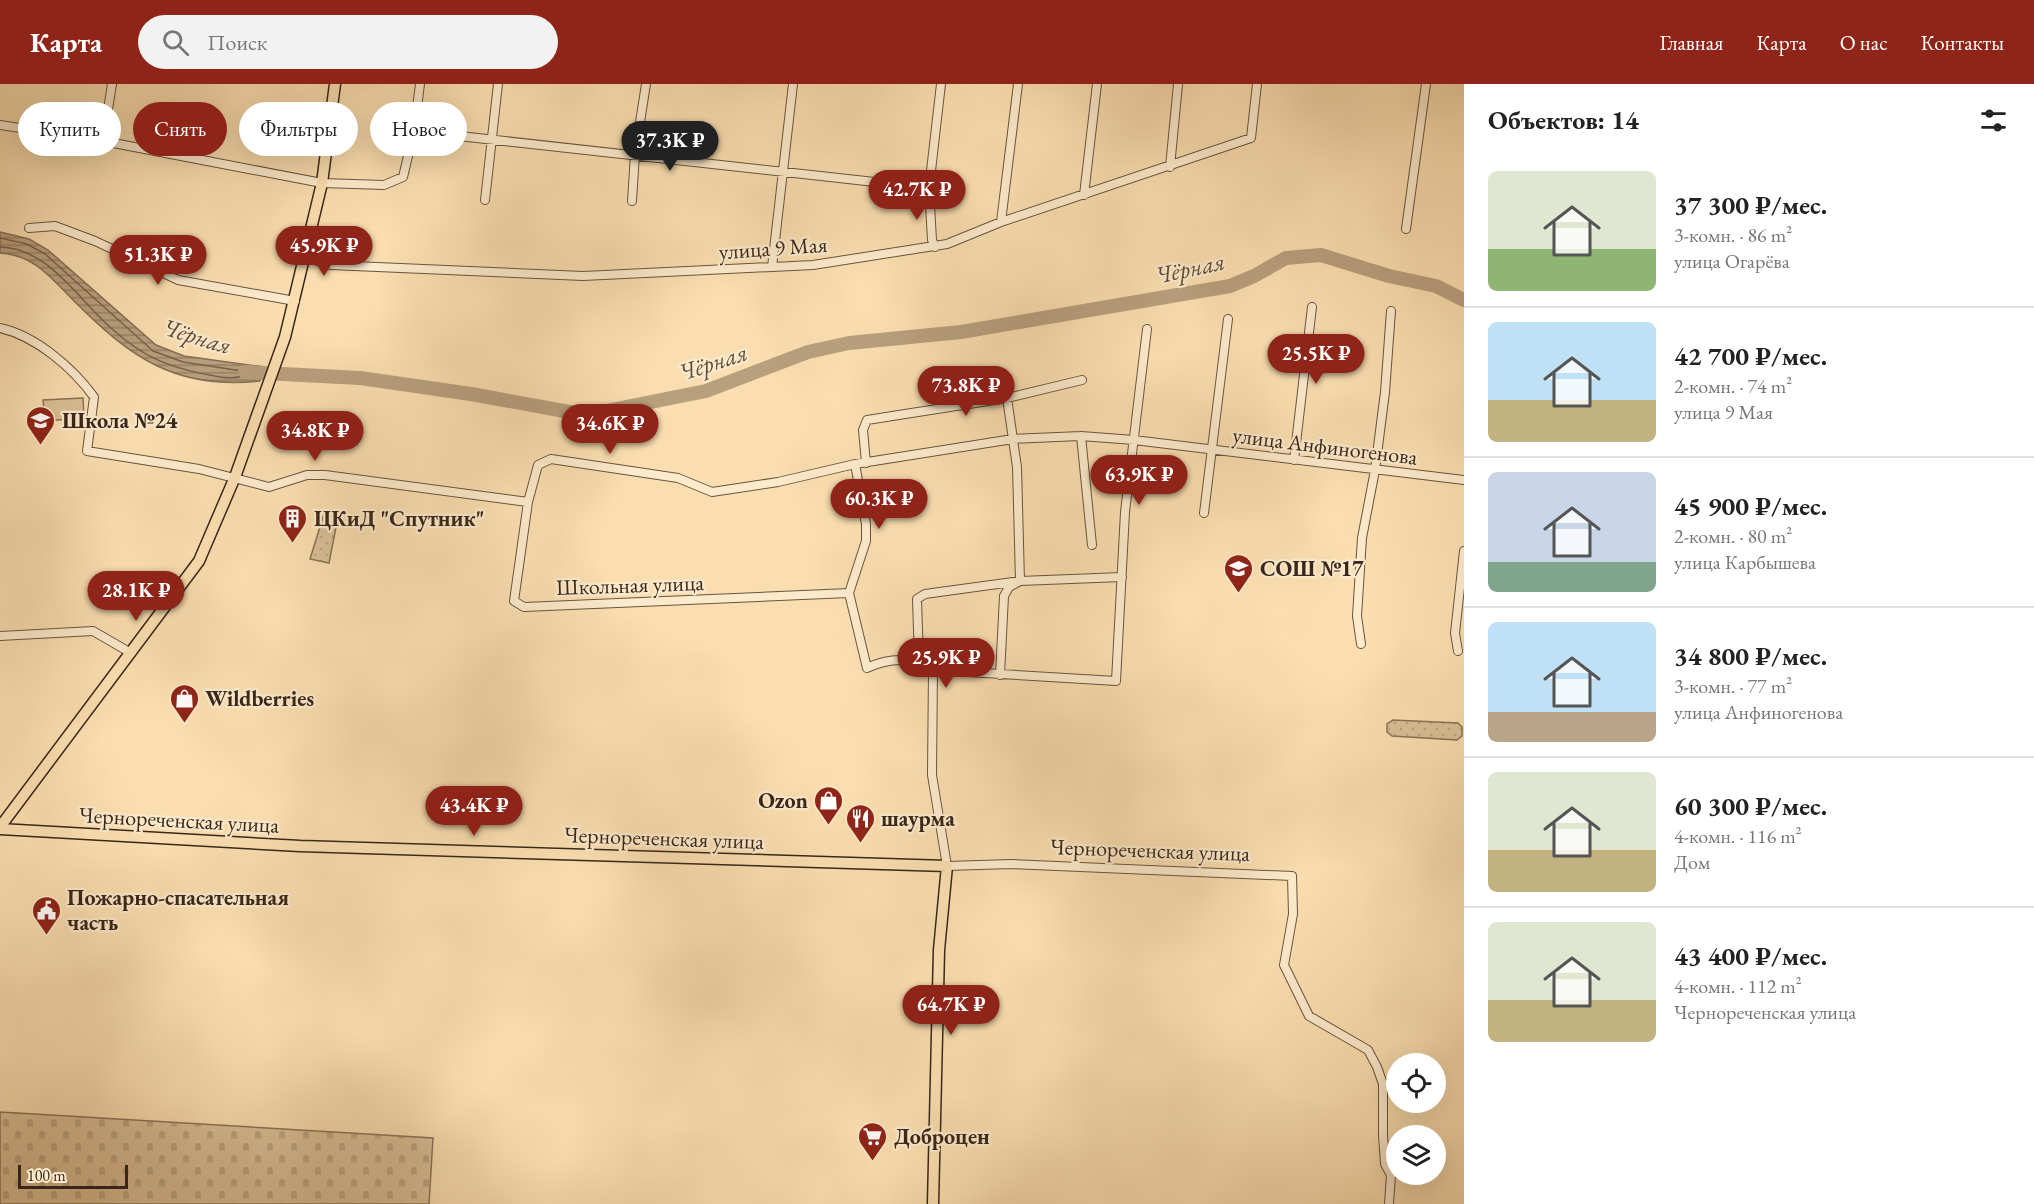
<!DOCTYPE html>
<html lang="ru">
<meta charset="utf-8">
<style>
:root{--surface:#fff;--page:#f2f2f2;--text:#222;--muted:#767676;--line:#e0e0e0;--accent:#8f2418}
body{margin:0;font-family:"EB Garamond",serif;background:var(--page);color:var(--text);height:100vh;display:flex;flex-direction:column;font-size:22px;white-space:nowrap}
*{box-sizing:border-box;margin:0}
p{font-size:20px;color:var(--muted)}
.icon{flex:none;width:33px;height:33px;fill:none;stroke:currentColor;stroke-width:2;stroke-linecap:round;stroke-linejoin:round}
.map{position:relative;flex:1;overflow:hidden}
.side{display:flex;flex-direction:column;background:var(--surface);width:570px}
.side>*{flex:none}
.top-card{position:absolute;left:18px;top:18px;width:570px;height:54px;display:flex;gap:12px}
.fabs{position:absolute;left:1386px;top:969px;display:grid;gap:12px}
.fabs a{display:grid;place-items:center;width:60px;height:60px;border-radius:50%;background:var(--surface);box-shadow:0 6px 24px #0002;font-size:30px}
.scale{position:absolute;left:18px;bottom:15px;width:110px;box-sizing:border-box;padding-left:6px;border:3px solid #392619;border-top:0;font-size:16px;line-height:21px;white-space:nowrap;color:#392619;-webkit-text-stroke:4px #fceacc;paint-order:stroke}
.price{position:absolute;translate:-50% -51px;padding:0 14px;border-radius:21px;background:var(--accent);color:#fff;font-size:20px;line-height:39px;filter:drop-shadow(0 2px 3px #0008)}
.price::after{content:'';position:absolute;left:50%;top:36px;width:18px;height:14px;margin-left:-9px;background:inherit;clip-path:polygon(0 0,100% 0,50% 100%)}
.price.selected{background:#222;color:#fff}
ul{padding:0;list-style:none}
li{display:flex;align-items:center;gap:18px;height:150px;padding:0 24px}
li+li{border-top:2px solid var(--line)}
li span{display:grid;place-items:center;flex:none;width:168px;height:120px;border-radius:9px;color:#555}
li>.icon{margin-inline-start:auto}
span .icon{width:72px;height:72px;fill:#fffc;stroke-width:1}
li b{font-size:26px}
h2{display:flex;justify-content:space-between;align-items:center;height:72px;padding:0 24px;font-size:26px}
.tag{padding:0 21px;border-radius:27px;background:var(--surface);box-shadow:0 6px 24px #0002;font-size:21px;line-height:54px}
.tag.selected{background:var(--accent);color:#fff}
header{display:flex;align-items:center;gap:36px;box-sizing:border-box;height:84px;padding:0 30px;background:var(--accent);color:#fff}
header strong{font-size:28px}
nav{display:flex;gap:33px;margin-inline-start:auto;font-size:21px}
.search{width:420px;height:54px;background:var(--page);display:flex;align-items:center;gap:15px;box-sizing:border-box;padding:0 21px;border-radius:33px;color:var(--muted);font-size:22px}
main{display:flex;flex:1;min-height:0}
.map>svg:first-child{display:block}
.grass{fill:#d9bf96;stroke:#897258;stroke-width:1.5}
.cemetery{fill:url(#cemetery-stones);stroke:#897258;stroke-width:1.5}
.park{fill:url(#park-dots);stroke:#897258;stroke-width:1.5}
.water{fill:url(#water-rules);stroke:#856f55;stroke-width:1.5}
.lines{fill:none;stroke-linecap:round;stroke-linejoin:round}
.shore{stroke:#78624b;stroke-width:1.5}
.river{stroke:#b89f7d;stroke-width:14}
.minor-casing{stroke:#69543f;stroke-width:10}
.major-casing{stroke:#392619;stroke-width:13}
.minor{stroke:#fceacc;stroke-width:8}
.major{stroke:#fadeb0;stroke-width:10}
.labels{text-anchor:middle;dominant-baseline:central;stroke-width:4.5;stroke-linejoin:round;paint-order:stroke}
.street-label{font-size:22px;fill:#392619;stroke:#fceacc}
.poi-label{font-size:22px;font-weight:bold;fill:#392619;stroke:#fceacc;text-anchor:start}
.water-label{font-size:24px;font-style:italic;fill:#5f4a37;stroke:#fceacc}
</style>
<header>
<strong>Карта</strong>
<div class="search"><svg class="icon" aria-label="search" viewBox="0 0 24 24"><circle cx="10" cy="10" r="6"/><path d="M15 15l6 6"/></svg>Поиск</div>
<nav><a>Главная</a><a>Карта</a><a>О нас</a><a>Контакты</a></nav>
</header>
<main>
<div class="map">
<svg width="1464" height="1120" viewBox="0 0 1464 1120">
<defs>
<pattern id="cemetery-stones" width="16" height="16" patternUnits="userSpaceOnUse" patternTransform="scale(1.5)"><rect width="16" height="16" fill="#d9bf96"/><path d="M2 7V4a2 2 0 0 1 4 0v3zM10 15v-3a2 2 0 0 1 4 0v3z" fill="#bba481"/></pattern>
<pattern id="park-dots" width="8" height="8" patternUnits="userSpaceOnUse" patternTransform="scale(1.5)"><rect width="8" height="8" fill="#d9bf96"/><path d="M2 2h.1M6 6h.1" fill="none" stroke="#bba481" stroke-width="1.8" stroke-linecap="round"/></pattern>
<pattern id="water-rules" width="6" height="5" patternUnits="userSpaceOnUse" patternTransform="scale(1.5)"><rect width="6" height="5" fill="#b89f7d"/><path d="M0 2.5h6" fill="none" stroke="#978166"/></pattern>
</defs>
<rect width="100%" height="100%" fill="#fadeb0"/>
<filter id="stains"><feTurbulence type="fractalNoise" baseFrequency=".00333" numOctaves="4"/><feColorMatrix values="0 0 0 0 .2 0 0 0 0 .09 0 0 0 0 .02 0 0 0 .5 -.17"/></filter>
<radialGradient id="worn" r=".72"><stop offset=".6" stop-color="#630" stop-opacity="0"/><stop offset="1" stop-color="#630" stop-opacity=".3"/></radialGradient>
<!-- grass -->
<path class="grass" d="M83 314 84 334 45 337 43 316Z"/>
<!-- cemetery -->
<path class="cemetery" d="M0 1028 433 1054 429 1120H0Z"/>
<!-- park -->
<path class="park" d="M324 430 338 433 329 479 310 475Z
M1393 636 1458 639 1462 643V652L1457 656 1392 652 1387 648V640Z"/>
<!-- water -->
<path class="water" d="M0 148 29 155 48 166 156 261 184 272 264 283 260 297C176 306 131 274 74 217 51 194 35 171 0 169Z"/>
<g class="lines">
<!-- shore -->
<path class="shore" d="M0 154 27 160 45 170 153 267 183 278 242 287 244 291C232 297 217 292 204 290 164 282 141 271 111 244 77 214 48 164 0 163"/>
<!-- river -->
<path class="river" d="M245 288 360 294 471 310 586 331 706 307 808 268 849 259 961 248 1230 202 1254 192 1286 174 1321 171 1389 192 1436 202 1464 216"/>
<defs>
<path id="minor" d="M0 41 103 57 322 99 384 101 403 93 414 47 420 0
M414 47 929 104
M103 57 112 0
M1170 83 1178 0
M1084 111 1097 0
M485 116 498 0
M632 117 635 70 646 0
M1001 138 1018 0
M29 144 55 142 95 157 178 196 295 217
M1406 145 1426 0
M935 163 932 156 929 104 941 0
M305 173 331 181 583 192 813 181 947 160 1001 138 1251 54 1257 0
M772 183 793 0
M0 244C36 252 73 284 94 313L87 367 199 385 269 403 307 391H325L528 418 538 381 551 375 678 394 712 408 778 398 855 380 1013 355 1081 352 1134 356 1464 396
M1147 245 1125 428 1116 597 933 586 932 691 947 782 1011 780 1292 792 1293 830 1284 881 1309 932 1368 966 1377 983 1383 1000V1051L1385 1080 1391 1091 1389 1120
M1081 352 1092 461
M1294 376 1312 223
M866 379 863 346 867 336 1007 314 1082 296
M855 380 866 440V457L849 509 867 584C888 574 914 572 933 586
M528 418 514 517 524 523 849 509
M1204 429 1228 235
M0 552 93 547 131 569
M1361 560 1357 532 1362 454 1375 386 1385 308 1391 227
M1458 567 1455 549 1464 467
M919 577 917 515 925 510 1020 497 1122 493
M1000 591 1004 512 1009 503 1020 497 1017 383 1007 314"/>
<path id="major" d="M0 743 199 477 235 393 285 253 322 99 335 0
M0 745 300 762 947 782 939 866 933 1120"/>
</defs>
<!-- minor casing -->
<use href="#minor" class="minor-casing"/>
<!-- major casing -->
<use href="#major" class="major-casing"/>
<!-- minor -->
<use href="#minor" class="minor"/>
<!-- major -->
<use href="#major" class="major"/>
</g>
<!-- icons -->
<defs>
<symbol id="school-pin" viewBox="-11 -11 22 30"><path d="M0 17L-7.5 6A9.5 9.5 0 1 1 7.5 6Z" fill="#8f2418" stroke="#fceacc"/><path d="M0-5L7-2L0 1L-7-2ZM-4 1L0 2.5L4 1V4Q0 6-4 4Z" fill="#fff"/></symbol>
<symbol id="building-pin" viewBox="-11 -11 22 30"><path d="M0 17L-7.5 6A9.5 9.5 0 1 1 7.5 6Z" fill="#8f2418" stroke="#fceacc"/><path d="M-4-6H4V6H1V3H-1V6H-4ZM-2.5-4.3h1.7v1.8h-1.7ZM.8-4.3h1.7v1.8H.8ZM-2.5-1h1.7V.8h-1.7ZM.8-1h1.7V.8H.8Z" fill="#fff"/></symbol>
<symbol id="shop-pin" viewBox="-11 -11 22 30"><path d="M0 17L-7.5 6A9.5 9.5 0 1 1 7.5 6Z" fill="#8f2418" stroke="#fceacc"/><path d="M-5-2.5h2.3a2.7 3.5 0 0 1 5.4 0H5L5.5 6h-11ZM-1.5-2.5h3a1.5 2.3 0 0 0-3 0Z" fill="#fff"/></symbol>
<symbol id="restaurant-pin" viewBox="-11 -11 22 30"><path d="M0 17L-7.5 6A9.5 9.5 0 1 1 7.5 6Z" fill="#8f2418" stroke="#fceacc"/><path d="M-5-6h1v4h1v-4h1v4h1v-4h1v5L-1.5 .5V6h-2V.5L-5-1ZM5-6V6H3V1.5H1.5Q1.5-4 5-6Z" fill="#fff"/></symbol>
<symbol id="civic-pin" viewBox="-11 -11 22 30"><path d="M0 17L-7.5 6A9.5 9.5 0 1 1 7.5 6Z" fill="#8f2418" stroke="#fceacc"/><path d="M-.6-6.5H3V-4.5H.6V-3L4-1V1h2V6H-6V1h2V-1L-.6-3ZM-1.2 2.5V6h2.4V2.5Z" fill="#fff"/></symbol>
<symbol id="supermarket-pin" viewBox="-11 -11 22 30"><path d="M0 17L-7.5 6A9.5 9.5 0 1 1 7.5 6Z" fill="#8f2418" stroke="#fceacc"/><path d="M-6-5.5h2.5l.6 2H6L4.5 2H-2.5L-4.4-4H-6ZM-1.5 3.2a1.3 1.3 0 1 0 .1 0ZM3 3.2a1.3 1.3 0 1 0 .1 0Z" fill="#fff"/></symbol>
</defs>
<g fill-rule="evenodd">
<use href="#school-pin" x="24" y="320" width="33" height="45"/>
<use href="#building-pin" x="276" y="418" width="33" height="45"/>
<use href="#school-pin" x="1222" y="468" width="33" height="45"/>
<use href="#shop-pin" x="168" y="598" width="33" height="45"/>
<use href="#shop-pin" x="812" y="700" width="33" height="45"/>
<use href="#restaurant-pin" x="844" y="718" width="33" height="45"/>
<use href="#civic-pin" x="30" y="810" width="33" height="45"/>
<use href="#supermarket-pin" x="856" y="1036" width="33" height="45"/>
</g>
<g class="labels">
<!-- street labels -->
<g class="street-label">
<text transform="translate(773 164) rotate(-4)">улица 9 Мая</text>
<text transform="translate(1325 362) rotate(7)">улица Анфиногенова</text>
<text transform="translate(630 501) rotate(-2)">Школьная улица</text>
<text transform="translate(179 736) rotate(3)">Чернореченская улица</text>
<text transform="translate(664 754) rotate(2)">Чернореченская улица</text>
<text transform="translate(1150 766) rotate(2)">Чернореченская улица</text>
</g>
<!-- poi labels -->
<g class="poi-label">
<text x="62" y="336">Школа №24</text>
<text x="314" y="434">ЦКиД "Спутник"</text>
<text x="1260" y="484">СОШ №17</text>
<text x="205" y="614">Wildberries</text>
<text x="808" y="716" text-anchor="end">Ozon</text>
<text x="881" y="734">шаурма</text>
<text x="67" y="813">Пожарно-спасательная<tspan x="67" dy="25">часть</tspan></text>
<text x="894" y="1052">Доброцен</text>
</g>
<!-- water labels -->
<g class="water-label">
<text transform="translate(1190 184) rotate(-12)">Чёрная</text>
<text transform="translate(197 252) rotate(17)">Чёрная</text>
<text transform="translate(713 278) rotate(-18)">Чёрная</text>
</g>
</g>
<rect width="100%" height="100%" filter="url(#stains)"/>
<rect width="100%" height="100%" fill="url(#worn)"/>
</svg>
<div class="fabs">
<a><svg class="icon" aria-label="locate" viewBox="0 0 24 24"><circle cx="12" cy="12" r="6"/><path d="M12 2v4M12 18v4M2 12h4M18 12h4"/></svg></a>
<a><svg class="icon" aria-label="layers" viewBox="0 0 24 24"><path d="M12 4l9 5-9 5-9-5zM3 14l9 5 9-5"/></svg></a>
</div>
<div class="scale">100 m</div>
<b class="price selected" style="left:670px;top:88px">37.3K ₽</b>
<b class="price" style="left:917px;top:137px">42.7K ₽</b>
<b class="price" style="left:324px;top:193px">45.9K ₽</b>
<b class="price" style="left:158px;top:202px">51.3K ₽</b>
<b class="price" style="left:1316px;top:301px">25.5K ₽</b>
<b class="price" style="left:966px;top:333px">73.8K ₽</b>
<b class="price" style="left:610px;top:371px">34.6K ₽</b>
<b class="price" style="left:315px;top:378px">34.8K ₽</b>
<b class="price" style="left:1139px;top:422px">63.9K ₽</b>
<b class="price" style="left:879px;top:446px">60.3K ₽</b>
<b class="price" style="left:136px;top:538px">28.1K ₽</b>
<b class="price" style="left:946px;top:605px">25.9K ₽</b>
<b class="price" style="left:474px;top:753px">43.4K ₽</b>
<b class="price" style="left:951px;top:952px">64.7K ₽</b>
<div class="top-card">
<a class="tag">Купить</a>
<a class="tag selected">Снять</a>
<a class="tag">Фильтры</a>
<a class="tag">Новое</a>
</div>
</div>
<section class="side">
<h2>Объектов: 14<svg class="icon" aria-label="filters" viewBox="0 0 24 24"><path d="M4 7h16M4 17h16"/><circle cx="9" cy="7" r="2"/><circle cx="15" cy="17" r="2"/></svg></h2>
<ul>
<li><span style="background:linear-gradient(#dfe7d0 65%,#8fb573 0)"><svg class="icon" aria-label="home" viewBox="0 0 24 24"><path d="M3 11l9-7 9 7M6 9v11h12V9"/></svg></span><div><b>37 300 ₽/мес.</b><p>3-комн. · 86 m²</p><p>улица Огарёва</p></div></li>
<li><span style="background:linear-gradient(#bfe0f5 65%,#c2b280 0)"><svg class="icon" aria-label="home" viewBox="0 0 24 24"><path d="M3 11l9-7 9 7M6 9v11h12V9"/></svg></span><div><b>42 700 ₽/мес.</b><p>2-комн. · 74 m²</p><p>улица 9 Мая</p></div></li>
<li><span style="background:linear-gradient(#c9d6e8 75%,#7fa58c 0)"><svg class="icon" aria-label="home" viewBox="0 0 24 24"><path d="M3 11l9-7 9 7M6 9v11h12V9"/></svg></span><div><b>45 900 ₽/мес.</b><p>2-комн. · 80 m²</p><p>улица Карбышева</p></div></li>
<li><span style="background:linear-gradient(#bfe0f5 75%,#b9a48a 0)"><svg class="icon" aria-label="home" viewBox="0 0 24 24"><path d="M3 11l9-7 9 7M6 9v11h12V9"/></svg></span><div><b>34 800 ₽/мес.</b><p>3-комн. · 77 m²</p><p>улица Анфиногенова</p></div></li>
<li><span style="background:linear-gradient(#dfe7d0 65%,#c2b280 0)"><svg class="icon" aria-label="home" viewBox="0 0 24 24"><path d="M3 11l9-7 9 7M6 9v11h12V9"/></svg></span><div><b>60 300 ₽/мес.</b><p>4-комн. · 116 m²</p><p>Дом</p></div></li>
<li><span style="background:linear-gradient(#dfe7d0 65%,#c2b280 0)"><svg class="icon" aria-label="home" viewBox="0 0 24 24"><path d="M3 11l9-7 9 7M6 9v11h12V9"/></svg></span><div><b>43 400 ₽/мес.</b><p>4-комн. · 112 m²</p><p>Чернореченская улица</p></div></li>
</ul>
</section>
</main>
